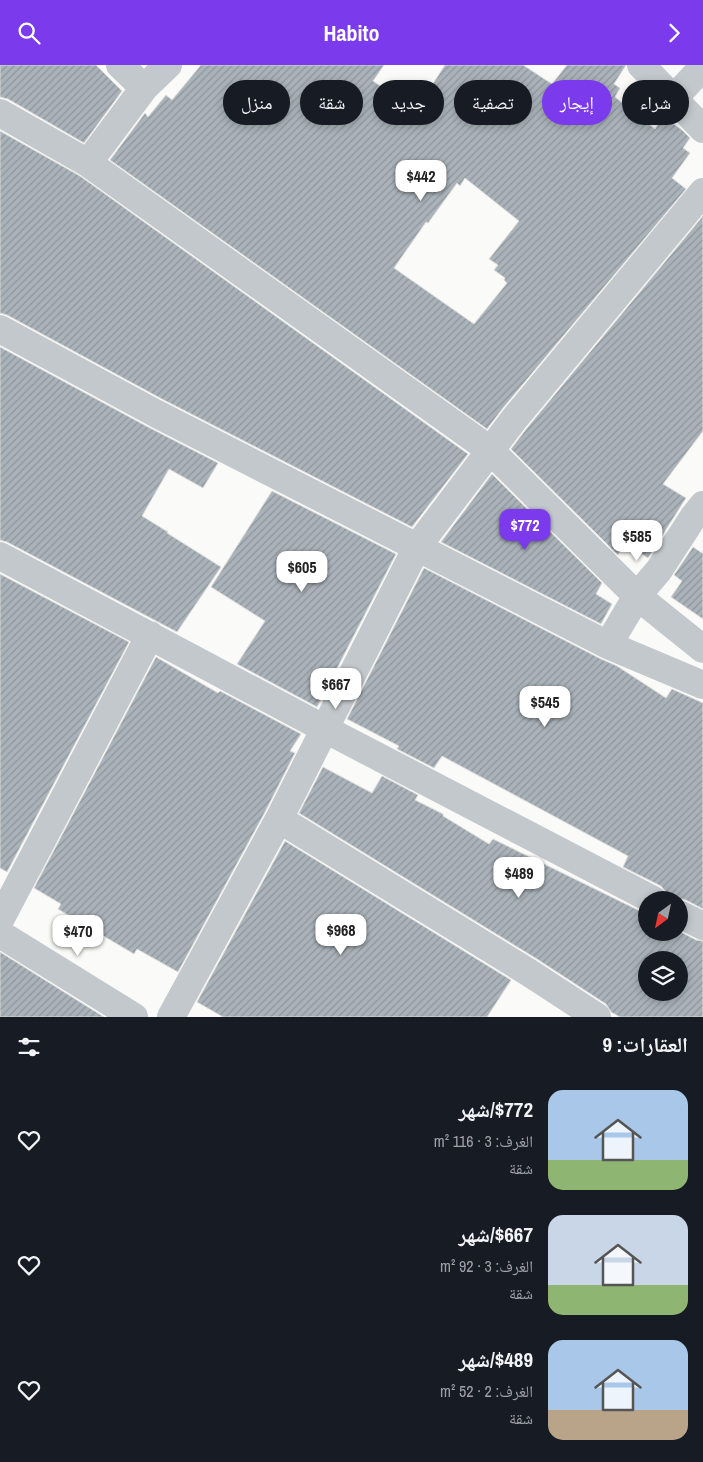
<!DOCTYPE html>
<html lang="ar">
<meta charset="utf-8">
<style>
:root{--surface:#171b24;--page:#20242c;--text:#f1f3f6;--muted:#9ea1a6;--accent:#7c3aed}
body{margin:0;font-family:"Archivo Narrow","Noto Naskh Arabic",sans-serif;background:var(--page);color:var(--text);direction:rtl;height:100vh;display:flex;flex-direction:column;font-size:19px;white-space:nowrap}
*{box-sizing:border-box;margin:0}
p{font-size:16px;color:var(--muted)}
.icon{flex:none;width:28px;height:28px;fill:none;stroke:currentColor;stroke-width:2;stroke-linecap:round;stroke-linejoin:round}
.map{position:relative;height:952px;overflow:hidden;direction:ltr}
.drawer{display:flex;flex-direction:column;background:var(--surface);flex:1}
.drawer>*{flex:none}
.banner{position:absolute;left:15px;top:15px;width:674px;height:45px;direction:rtl;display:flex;gap:10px}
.needle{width:32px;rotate:213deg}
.buttons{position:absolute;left:638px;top:826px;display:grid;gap:10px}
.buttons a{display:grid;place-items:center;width:50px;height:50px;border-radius:50%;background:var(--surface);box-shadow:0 2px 8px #0003;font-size:25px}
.price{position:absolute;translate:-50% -42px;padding:0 11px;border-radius:10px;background:#fff;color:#222;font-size:16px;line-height:32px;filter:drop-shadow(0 1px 2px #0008)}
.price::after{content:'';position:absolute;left:50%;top:30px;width:15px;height:11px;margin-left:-8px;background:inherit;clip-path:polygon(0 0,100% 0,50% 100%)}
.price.on{background:var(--accent);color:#fff}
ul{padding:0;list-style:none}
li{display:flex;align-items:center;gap:15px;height:125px;padding:0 15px}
li span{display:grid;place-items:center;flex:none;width:140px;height:100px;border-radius:15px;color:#555}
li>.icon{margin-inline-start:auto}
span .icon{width:60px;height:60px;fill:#fffc;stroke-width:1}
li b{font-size:21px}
h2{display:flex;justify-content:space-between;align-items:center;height:60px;padding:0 15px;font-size:21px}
.tag{padding:0 18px;border-radius:22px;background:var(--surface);box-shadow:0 2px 8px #0003;font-size:18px;line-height:45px}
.tag.on{background:var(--accent);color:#fff}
header{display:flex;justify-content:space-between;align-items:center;height:65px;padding:0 15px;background:var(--accent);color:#fff;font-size:22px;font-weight:700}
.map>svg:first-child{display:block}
.building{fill:url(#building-hatch);stroke:#dcdcda;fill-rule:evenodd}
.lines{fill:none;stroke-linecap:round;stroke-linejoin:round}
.street{stroke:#c3c8cc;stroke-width:28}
</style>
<header><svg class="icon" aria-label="forward" viewBox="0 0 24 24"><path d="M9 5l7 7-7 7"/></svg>Habito<svg class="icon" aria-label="search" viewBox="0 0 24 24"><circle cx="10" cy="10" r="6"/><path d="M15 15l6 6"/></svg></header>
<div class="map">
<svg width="703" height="952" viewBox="0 0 703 952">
<defs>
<pattern id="building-hatch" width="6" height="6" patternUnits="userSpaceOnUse" patternTransform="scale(1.25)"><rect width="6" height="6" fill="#aab3b9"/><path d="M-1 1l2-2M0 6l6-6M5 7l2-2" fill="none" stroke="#8e969c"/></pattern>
</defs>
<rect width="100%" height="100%" fill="#fafaf8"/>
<!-- building -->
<path class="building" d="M0 0H96L122 26 84 78 8 34 0 32Z
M201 0H384L373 16 416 45 445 0H523L552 19 567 0H626L614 19 620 23 615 32 655 64 663 51 682 65 690 73 683 83 690 88 672 113 686 124 503 343 487 364 110 95 145 48 148 52 166 30 172 35ZM465 113 519 156 489 194 498 200 494 205 505 213 504 215 507 218 474 259 394 203 426 157 428 158 457 118 460 121Z
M0 66 80 111 468 389 412 462 162 334 7 250 0 248Z
M703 151V366L663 419 686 433 648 493 625 478 618 490 511 384 527 363Z
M0 282 148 362 218 398 203 423 169 404 142 451 168 467 167 468 221 502 177 567 7 477 0 475Z
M492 409 602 518 596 529 612 539 601 559 441 477Z
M272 426 396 489 317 642 237 599 265 556 211 522Z
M693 482 702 488 703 486V554L671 532 682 516 674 510Z
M424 503 601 594 617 601 666 633 672 624 703 638V844L686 835 679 833 669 835 666 827 661 821 623 802 628 791 442 691 434 703 397 684 399 681 347 654Z
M0 509 129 577 7 807 0 803Z
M156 592 218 628 220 626 301 669 290 686 295 688 265 747 178 907 137 884 134 889 58 844 61 839 34 823Z
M323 702 372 728 382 711 418 730 415 735 443 749V751L489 779 493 774 646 849V868H679V866L696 875 703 876V952H620L611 947 606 939 537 894 299 748ZM646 895H679V928H646Z
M285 776 511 915 487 952H223L197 937Z
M0 887 104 952H0Z"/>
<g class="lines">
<!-- street -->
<path class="street" d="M120 0 144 23
M641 0 703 64
M674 33 703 2
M0 48 88 98 490 385 637 531 703 584
M88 98 144 23 168 0
M0 264 155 348 608 580 703 620
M0 491 325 664 653 835
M608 580 637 531 659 505 694 451 703 440
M279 754 528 907 597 952
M679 849 703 861
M0 855 150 570
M0 869 134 952
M171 952 279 754 417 482 515 353 703 127"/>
</g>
</svg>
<div class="buttons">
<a><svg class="needle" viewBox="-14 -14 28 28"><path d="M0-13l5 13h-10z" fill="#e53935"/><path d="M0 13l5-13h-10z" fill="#9ea1a6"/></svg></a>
<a><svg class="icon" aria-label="layers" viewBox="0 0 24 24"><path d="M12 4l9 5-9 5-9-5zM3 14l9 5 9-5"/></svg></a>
</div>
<b class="price" style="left:421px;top:137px">$442</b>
<b class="price on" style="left:525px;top:486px">$772</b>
<b class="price" style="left:637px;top:497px">$585</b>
<b class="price" style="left:302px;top:528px">$605</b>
<b class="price" style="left:336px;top:645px">$667</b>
<b class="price" style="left:545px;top:663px">$545</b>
<b class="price" style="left:519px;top:834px">$489</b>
<b class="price" style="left:341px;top:891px">$968</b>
<b class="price" style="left:78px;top:892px">$470</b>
<div class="banner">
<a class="tag">شراء</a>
<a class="tag on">إيجار</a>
<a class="tag">تصفية</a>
<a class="tag">جديد</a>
<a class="tag">شقة</a>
<a class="tag">منزل</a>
</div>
</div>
<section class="drawer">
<h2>العقارات: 9<svg class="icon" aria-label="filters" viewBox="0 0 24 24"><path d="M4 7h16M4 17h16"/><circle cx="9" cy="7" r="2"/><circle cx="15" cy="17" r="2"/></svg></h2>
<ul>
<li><span style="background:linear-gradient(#a9c7e8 70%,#8fb573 0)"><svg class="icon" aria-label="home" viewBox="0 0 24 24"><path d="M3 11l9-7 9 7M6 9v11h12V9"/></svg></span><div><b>$772/شهر</b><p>الغرف: 3 · 116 m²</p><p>شقة</p></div><svg class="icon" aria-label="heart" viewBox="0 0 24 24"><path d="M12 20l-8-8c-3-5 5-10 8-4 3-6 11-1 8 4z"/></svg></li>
<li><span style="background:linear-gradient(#c9d6e8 70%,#8fb573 0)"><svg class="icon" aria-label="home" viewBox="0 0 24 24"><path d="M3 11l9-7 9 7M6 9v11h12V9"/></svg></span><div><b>$667/شهر</b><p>الغرف: 3 · 92 m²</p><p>شقة</p></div><svg class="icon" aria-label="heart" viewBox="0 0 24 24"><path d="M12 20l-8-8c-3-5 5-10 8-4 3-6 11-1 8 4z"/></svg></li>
<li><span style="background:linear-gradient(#a9c7e8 70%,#b9a48a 0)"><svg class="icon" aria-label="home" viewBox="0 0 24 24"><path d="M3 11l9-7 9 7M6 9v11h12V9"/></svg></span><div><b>$489/شهر</b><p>الغرف: 2 · 52 m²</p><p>شقة</p></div><svg class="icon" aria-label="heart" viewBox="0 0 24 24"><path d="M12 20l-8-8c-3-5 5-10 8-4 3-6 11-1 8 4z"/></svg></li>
</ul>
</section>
